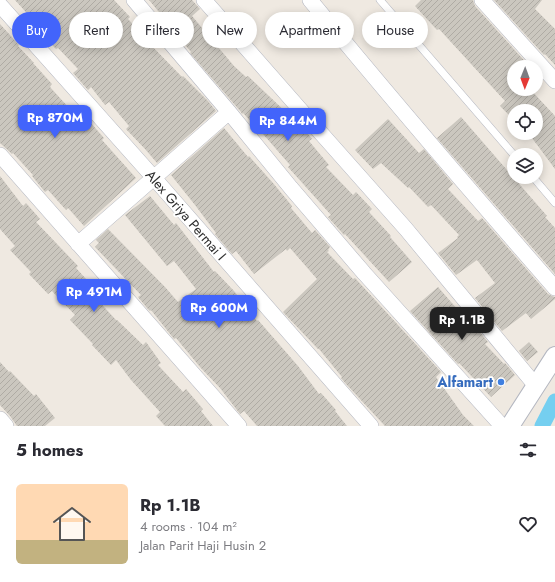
<!DOCTYPE html>
<meta charset="utf-8">
<style>
:root{--surface:#fff;--page:#f2f2f3;--text:#2b2b33;--muted:#7c7c81;--line:#e1e1e2;--accent:#4264fb}
body{margin:0;font-family:Jost,sans-serif;background:var(--page);color:var(--text);height:100vh;display:flex;flex-direction:column;font-size:15px;white-space:nowrap}
*{box-sizing:border-box;margin:0}
p{font-size:13px;color:var(--muted)}
.icon{flex:none;width:22px;height:22px;fill:none;stroke:currentColor;stroke-width:2;stroke-linecap:round;stroke-linejoin:round}
.map{position:relative;height:426px;overflow:hidden}
.drawer{display:flex;flex-direction:column;background:var(--surface);flex:1}
.drawer>*{flex:none}
.hud{position:absolute;left:12px;top:12px;width:531px;height:36px;display:flex;gap:8px}
.needle{width:26px;rotate:181deg}
.controls{position:absolute;left:507px;top:60px;display:grid;gap:8px}
.controls a{display:grid;place-items:center;width:36px;height:36px;border-radius:50%;background:var(--surface);box-shadow:0 2px 10px #0003;font-size:20px}
.price{position:absolute;translate:-50% -34px;padding:0 9px;border-radius:8px;background:var(--accent);color:#fff;font-size:13px;line-height:26px;filter:drop-shadow(0 1px 2px #0008)}
.price::after{content:'';position:absolute;left:50%;top:24px;width:12px;height:9px;margin-left:-6px;background:inherit;clip-path:polygon(0 0,100% 0,50% 100%)}
.price.current{background:#222;color:#fff}
ul{padding:0;list-style:none}
li{display:flex;align-items:center;gap:12px;height:100px;padding:0 16px}
li+li{border-top:1px solid var(--line)}
li span{display:grid;place-items:center;flex:none;width:112px;height:80px;border-radius:6px;color:#555}
li>.icon{margin-inline-start:auto}
span .icon{width:48px;height:48px;fill:#fffc;stroke-width:1}
li b{font-size:17px}
h2{display:flex;justify-content:space-between;align-items:center;height:48px;padding:0 16px;font-size:17px}
.pill{padding:0 14px;border-radius:18px;background:var(--surface);box-shadow:0 2px 10px #0003;font-size:14px;line-height:36px}
.pill.current{background:var(--accent);color:#fff}
.map>svg:first-child{display:block}
.lines{fill:none;stroke-linecap:round;stroke-linejoin:round}
.canal{stroke:#75cff0;stroke-width:15}
.building{fill:url(#building-hatch)}
.service-casing{stroke:#b4b7c1;stroke-width:8}
.minor-casing{stroke:#b4b7c1;stroke-width:16}
.tertiary-casing{stroke:#b4b7c1;stroke-width:20}
.service{stroke:#fff;stroke-width:7}
.minor{stroke:#fff;stroke-width:15}
.tertiary{stroke:#fff;stroke-width:18}
.shop-dot{fill:#3f7fe0;stroke:#fff;stroke-width:1.5}
.labels{text-anchor:middle;dominant-baseline:central;stroke-width:3.5;stroke-linejoin:round;paint-order:stroke}
.street-label{font-size:14px;fill:#2e2e2e;stroke:#fff}
.shop-label{font-size:14px;font-weight:bold;fill:#366cbe;stroke:#fff;text-anchor:end}
</style>
<div class="map">
<svg width="555" height="426" viewBox="0 0 555 426">
<defs>
<pattern id="building-hatch" width="6" height="6" patternUnits="userSpaceOnUse"><rect width="6" height="6" fill="#cbc7bf"/><path d="M-1 1l2-2M0 6l6-6M5 7l2-2" fill="none" stroke="#afaba4"/></pattern>
</defs>
<rect width="100%" height="100%" fill="#efe9e1"/>
<g class="lines">
<!-- canal -->
<path class="canal" d="M542 426 555 401"/>
</g>
<!-- building -->
<path class="building" d="M15 0H114L130 17 128 19 145 37 144 38 182 77 183 76 208 101 216 111 157 163 145 149 126 129 129 126 109 102 105 105 91 87 88 90 73 73 78 69 58 48 56 49 40 32 42 30Z
M149 0H192L200 9 192 16 234 66 246 77 248 76 291 117 293 116 312 139 309 141 329 165 326 167 353 195 356 192 372 209 369 212 391 236 390 237 412 262 389 282 345 234 344 235 328 217 331 215 288 167 290 165 263 134 243 113 242 114 241 112 190 53 191 52 177 35H178Z
M421 0H473L475 6 530 67H514V89H530L555 116V169L529 134 536 133V111H514V120L500 106 505 101 439 29 437 30 415 6Z
M494 0H542L535 9 555 29V65L545 54 544 55Z
M0 24 19 45 18 46 34 63H33L52 84 50 87 69 108 70 107 86 125 90 122 104 138 102 140 136 178 84 226 68 208 66 210 48 190 45 192 32 176 33 175 13 153 12 154 0 143Z
M461 117 547 216 545 217 555 228V274L437 138Z
M388 119 419 153 424 149 453 184 448 189 478 221 482 218 548 294 552 296 555 297V299L531 319 526 313 502 331 475 298 495 283 477 260 456 275 438 253 458 238 457 237 459 235 431 205 428 207 409 187 408 188 381 163 373 169 355 150Z
M224 128 248 157 249 156 273 183 292 206 291 208 312 233 315 230 330 247 328 250 329 251 327 252 353 279 355 278 441 372 436 377 463 415 474 426H385L347 385 341 378 342 377 319 349H318L283 312 317 279 290 248 287 251 286 249 254 274 236 251 232 254 219 239 215 234 216 233 195 205 171 175Z
M0 176 23 206 26 203 40 219 36 222 78 266 76 268 97 291 93 295 116 320H117L143 345 146 342 161 363 158 365 183 392 186 389 203 409 201 411 213 426H165L156 416 160 412 131 380 116 360 111 365 92 345 93 344 70 320 75 315 52 291 48 294 29 274 31 272 10 250 15 246 0 229Z
M150 196 174 225 176 223 214 272 215 271 234 291 257 321 258 320 298 366 319 394 321 393 336 410 335 411 347 426H257L244 411 240 414 220 388 200 367 176 338 174 339 151 310 150 311 147 308 138 297 141 295 95 247 99 243 96 240 108 229 165 287 178 302 196 289 174 261 167 266 125 215Z
M438 287 458 310 460 308 488 342 485 344 504 364 505 363 515 375 491 397 459 363 458 364 410 311Z
M529 342 538 352 527 361 519 351Z
M0 362 9 372 10 371 34 396 36 394 55 418 45 426H17L10 416 0 405Z"/>
<g class="lines">
<defs>
<path id="service" d="M380 0 514 155
M533 177 555 203"/>
<path id="minor" d="M134 0 229 112 291 188 364 273 502 426
M204 0 312 123 406 229 536 386
M310 0C390 97 472 193 555 288
M482 0 555 81
M0 5 154 178 371 426
M0 155 239 426
M78 244 229 112
M0 419 6 426"/>
<path id="tertiary" d="M510 426 555 356"/>
</defs>
<!-- service casing -->
<use href="#service" class="service-casing"/>
<!-- minor casing -->
<use href="#minor" class="minor-casing"/>
<!-- tertiary casing -->
<use href="#tertiary" class="tertiary-casing"/>
<!-- service -->
<use href="#service" class="service"/>
<!-- minor -->
<use href="#minor" class="minor"/>
<!-- tertiary -->
<use href="#tertiary" class="tertiary"/>
</g>
<!-- markers -->
<circle class="shop-dot" cx="501" cy="382" r="4"/>
<g class="labels">
<!-- street labels -->
<g class="street-label">
<text transform="translate(186 215) rotate(49)">Alex Griya Permai I</text>
</g>
<!-- shop labels -->
<g class="shop-label">
<text x="493" y="382">Alfamart</text>
</g>
</g>
</svg>
<div class="controls">
<a><svg class="needle" viewBox="-14 -14 28 28"><path d="M0-13l5 13h-10z" fill="#e53935"/><path d="M0 13l5-13h-10z" fill="#7c7c81"/></svg></a>
<a><svg class="icon" aria-label="locate" viewBox="0 0 24 24"><circle cx="12" cy="12" r="6"/><path d="M12 2v4M12 18v4M2 12h4M18 12h4"/></svg></a>
<a><svg class="icon" aria-label="layers" viewBox="0 0 24 24"><path d="M12 4l9 5-9 5-9-5zM3 14l9 5 9-5"/></svg></a>
</div>
<b class="price" style="left:55px;top:139px">Rp 870M</b>
<b class="price" style="left:288px;top:142px">Rp 844M</b>
<b class="price" style="left:94px;top:313px">Rp 491M</b>
<b class="price" style="left:219px;top:329px">Rp 600M</b>
<b class="price current" style="left:462px;top:341px">Rp 1.1B</b>
<div class="hud">
<a class="pill current">Buy</a>
<a class="pill">Rent</a>
<a class="pill">Filters</a>
<a class="pill">New</a>
<a class="pill">Apartment</a>
<a class="pill">House</a>
</div>
</div>
<section class="drawer">
<h2>5 homes<svg class="icon" aria-label="filters" viewBox="0 0 24 24"><path d="M4 7h16M4 17h16"/><circle cx="9" cy="7" r="2"/><circle cx="15" cy="17" r="2"/></svg></h2>
<ul>
<li><span style="background:linear-gradient(#ffd9b3 70%,#c2b280 0)"><svg class="icon" aria-label="home" viewBox="0 0 24 24"><path d="M3 11l9-7 9 7M6 9v11h12V9"/></svg></span><div><b>Rp 1.1B</b><p>4 rooms · 104 m²</p><p>Jalan Parit Haji Husin 2</p></div><svg class="icon" aria-label="heart" viewBox="0 0 24 24"><path d="M12 20l-8-8c-3-5 5-10 8-4 3-6 11-1 8 4z"/></svg></li>
</ul>
</section>
